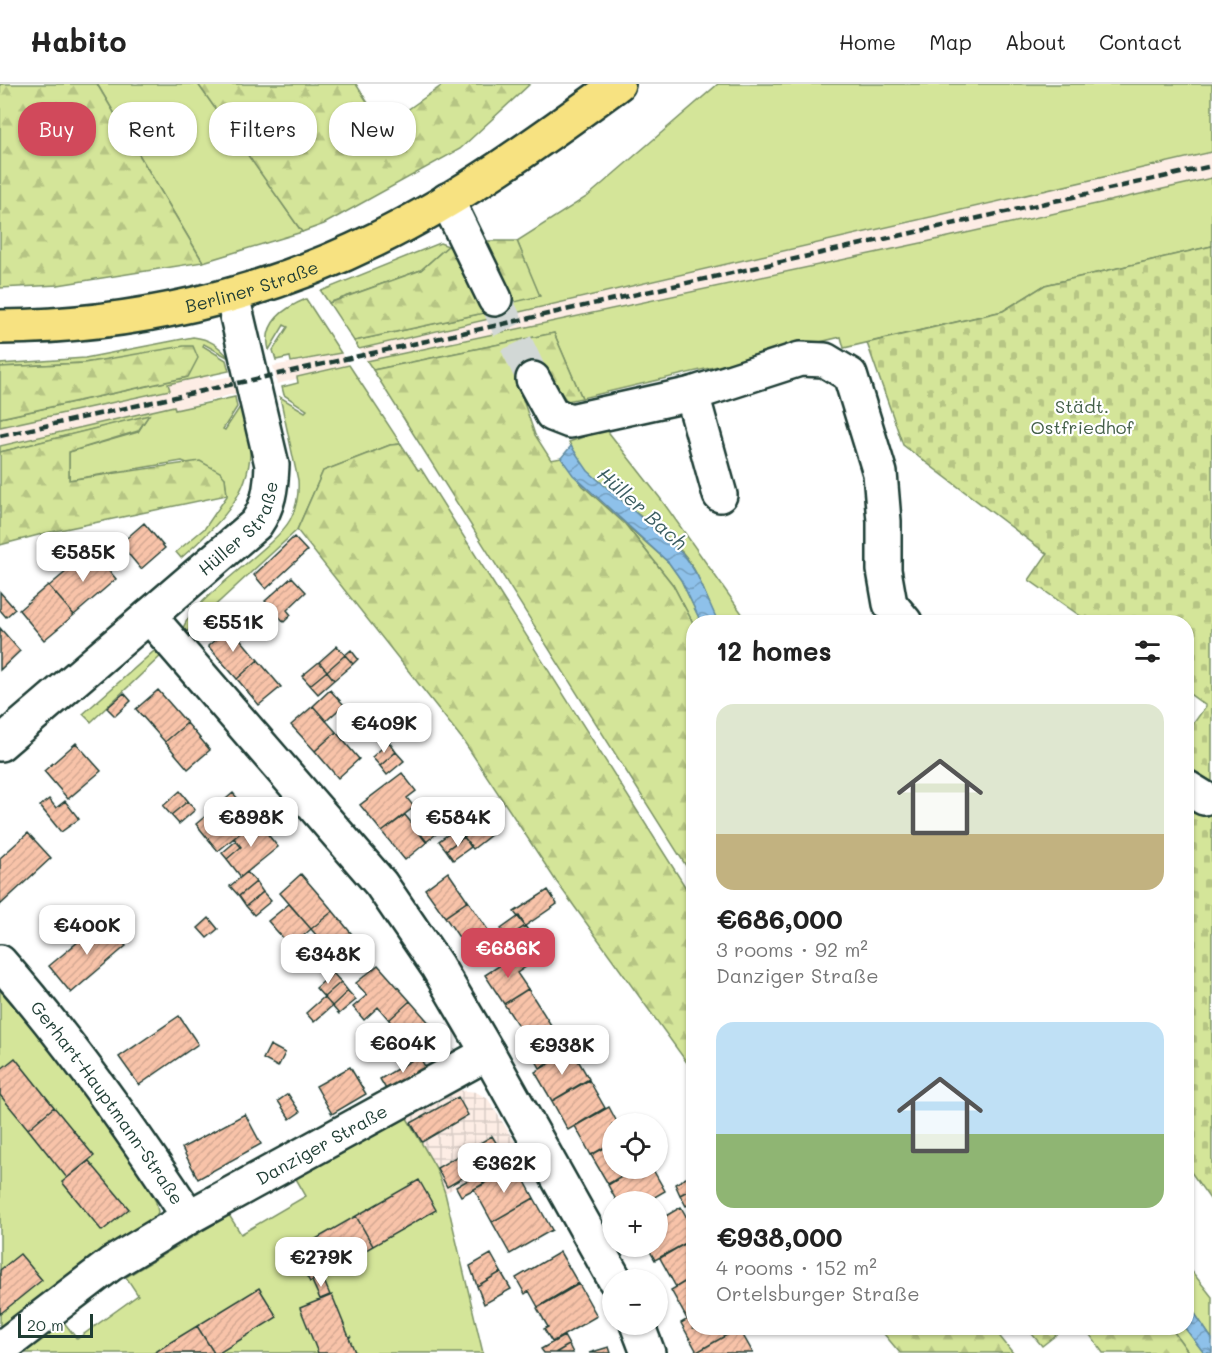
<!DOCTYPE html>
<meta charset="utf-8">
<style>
:root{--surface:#fff;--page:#f6f6f6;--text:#222;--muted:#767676;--line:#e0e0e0;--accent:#d1495b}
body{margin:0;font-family:Mali,sans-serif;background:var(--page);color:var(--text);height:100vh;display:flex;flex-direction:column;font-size:22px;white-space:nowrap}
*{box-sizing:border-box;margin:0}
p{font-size:20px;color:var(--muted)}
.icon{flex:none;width:33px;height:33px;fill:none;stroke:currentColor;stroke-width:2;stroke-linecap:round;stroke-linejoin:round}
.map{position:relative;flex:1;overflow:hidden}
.panel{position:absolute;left:686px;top:531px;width:508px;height:720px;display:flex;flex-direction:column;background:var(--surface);border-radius:24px;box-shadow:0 2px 4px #0004}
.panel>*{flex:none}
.top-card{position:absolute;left:18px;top:18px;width:570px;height:54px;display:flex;gap:12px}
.fabs{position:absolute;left:602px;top:1029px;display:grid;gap:12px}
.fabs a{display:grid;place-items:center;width:66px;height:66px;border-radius:50%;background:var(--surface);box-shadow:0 2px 4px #0004;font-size:30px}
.scale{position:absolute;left:18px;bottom:15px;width:75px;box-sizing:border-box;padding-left:6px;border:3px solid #1f3d34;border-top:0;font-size:16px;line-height:21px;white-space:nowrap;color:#1f3d34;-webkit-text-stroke:4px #fff;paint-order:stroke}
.price{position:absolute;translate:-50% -51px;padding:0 14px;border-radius:12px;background:#fff;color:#222;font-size:20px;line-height:39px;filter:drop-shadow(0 2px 3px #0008)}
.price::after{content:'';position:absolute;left:50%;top:36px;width:18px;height:14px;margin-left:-9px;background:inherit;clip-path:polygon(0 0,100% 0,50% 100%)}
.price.current{background:var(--accent);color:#fff}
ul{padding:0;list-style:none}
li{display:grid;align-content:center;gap:12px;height:318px;padding:0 30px}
li span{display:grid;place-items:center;height:186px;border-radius:18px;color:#555}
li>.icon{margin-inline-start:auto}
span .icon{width:108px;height:108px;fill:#fffc;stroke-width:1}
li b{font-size:26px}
h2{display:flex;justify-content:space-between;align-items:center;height:72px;padding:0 30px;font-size:26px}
.chip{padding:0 21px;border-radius:24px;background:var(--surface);box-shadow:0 2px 4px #0004;font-size:21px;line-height:54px}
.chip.current{background:var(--accent);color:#fff}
header{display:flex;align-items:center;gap:36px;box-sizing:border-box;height:84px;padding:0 30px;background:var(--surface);border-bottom:2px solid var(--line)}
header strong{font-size:28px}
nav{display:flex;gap:33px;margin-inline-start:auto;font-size:21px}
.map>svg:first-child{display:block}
.built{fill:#fdede5}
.industrial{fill:url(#industrial-grid)}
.green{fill:#d4e599;stroke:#7a9166;stroke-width:1.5}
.forest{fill:url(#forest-firs);stroke:#7a9166;stroke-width:1.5}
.cemetery{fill:url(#cemetery-stones);stroke:#7a9166;stroke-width:1.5}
.water{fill:url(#water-waves);stroke:#628ca1;stroke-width:1.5}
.building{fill:url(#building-hatch);stroke:#1f3d34;stroke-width:1.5}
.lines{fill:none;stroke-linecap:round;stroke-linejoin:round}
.minor-tunnel{stroke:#d2d8d6;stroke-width:33;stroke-dasharray:33 16;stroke-linecap:butt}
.minor-casing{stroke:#1f3d34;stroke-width:38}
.major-casing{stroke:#1f3d34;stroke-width:38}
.minor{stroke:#fff;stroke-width:33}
.major{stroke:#f7e281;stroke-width:33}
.rail{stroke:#1f3d34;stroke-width:4.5;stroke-dasharray:9 4.5;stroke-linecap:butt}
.labels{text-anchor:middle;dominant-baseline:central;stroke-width:4.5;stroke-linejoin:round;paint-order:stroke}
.street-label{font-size:18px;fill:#1f3d34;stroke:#fff}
.park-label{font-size:18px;fill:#435f48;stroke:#fff}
.water-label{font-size:20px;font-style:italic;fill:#3b5e62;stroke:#fff}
</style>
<header>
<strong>Habito</strong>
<nav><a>Home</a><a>Map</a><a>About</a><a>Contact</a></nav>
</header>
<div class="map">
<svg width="1212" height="1269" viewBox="0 0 1212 1269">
<defs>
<pattern id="industrial-grid" width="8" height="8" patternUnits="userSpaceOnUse" patternTransform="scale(1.5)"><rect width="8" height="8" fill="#fdede5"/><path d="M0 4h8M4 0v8" fill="none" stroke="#d8ccc5"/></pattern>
<pattern id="forest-firs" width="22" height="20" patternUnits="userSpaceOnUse" patternTransform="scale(1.5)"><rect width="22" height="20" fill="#d4e599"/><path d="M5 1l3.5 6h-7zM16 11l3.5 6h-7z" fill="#b6c584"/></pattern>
<pattern id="cemetery-stones" width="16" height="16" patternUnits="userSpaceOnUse" patternTransform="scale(1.5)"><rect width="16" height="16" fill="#d4e599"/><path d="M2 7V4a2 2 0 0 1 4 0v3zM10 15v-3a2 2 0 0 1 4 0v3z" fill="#b6c584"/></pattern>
<pattern id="water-waves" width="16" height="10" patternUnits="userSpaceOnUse" patternTransform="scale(1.5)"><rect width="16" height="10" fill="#8ec1ea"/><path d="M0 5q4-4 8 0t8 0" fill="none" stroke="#739ebe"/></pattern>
<pattern id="building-hatch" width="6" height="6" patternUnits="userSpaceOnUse" patternTransform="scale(1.5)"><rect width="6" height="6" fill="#f8c3a9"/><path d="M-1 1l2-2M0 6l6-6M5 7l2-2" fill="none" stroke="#d4a892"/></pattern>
</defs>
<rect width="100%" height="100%" fill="#fff"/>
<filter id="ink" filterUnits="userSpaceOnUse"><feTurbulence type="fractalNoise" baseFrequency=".0167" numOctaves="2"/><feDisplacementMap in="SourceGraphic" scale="12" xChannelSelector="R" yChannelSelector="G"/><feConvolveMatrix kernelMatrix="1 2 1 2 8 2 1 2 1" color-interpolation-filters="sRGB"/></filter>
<g filter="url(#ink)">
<!-- built -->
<path class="built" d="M1212 68V94L926 158 367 277 359 265Z
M341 269 349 281 277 300 273 282Z
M208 291 210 296 233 292 237 309 175 326 174 322 0 362V343L169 306 168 300Z"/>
<!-- industrial -->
<path class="industrial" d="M458 1006 476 1008 488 1015 520 1066 445 1109 436 1084 406 1033Z"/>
<!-- green -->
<path class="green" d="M97 0H198L302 148 203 178Z
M718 0H1212V68L359 265 354 257 484 229 480 219 512 211 539 212 517 157 588 112Z
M1212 94V162L1045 201 1003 227 844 264 841 253 582 314 554 249 373 286 367 277 926 158Z
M440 159 448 162 421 186 329 219 321 207Z
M306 215 341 269 291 278 290 273 276 276 273 266 288 243 284 241 269 266C262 239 284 224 306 215Z
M193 253C210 255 218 261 229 274L204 260 203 262 226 276 229 287 168 300 170 306 0 343V334L187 293 193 263 84 279 0 283V280L85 274Z
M349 281 401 360 390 361 323 387 297 446 182 552C178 523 273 467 290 436 297 423 299 410 298 396L280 313 305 328 307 326 284 311 282 303 298 299 297 293Z
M235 313 237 323 223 345 225 346 240 323C244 335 250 350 250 363 252 411 214 445 181 474L176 468 205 444 227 412 225 394 182 377 69 396V368L138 348 148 332 0 368V362L174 322 175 326Z
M606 345 660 414 748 538H718C706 516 700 489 683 469 649 430 591 408 569 358Z
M625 440 669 479 681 496 701 538 693 539 673 501Z
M159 566 165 568 91 638 83 630 153 568Z
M0 904 77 999 135 1081 156 1118 158 1128 154 1136 0 1246Z
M404 1029 436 1084 445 1109 483 1269H22L63 1237 77 1255 138 1211 126 1193 229 1131 241 1150 306 1112 295 1093Z
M1186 1180 1212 1213V1255L1187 1218Z
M1171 1244H1185L1204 1269H1189Z"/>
<!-- forest -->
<path class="forest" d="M0 0H97L203 178 58 201 0 204Z
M198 0H356L383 43 444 0H530L460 65 324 140 302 148Z
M483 157H517L540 212 515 218 511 212 502 214Z
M448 162 468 173 484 229 354 257 329 219 421 186Z
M554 249 582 314 567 317 548 291 517 298 535 351 551 376 561 374 583 402 625 440 673 501 693 539V793L373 286Z
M184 262H193L198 274 188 293 0 334V283L84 279Z
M149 331 138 347 69 368V396L200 377 220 388 225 394 227 411 46 449 0 461V368Z
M401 360 418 386 421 385 693 815V987L556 797 463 656 297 446 323 387 390 361Z
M879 1244H993L1013 1269H900Z
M1027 1244H1065L1042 1262Z
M1085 1244H1171L1189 1269H1103Z"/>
<!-- cemetery -->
<path class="cemetery" d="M1212 162V1118L1186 1081V650L1206 622 1187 608 1186 538H1089L1029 496 1047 470 903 361 867 259 1003 227 1045 201Z"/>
<!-- water -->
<path class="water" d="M571 362 588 387 685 472 697 491 718 538H701L681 496 669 479 573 391 561 374Z
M1187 1218 1212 1255V1269H1204L1185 1244Z"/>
<!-- building -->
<path class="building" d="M144 439 165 464 141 485 120 460Z
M113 453 128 469 119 477 105 460Z
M294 453 307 467 266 505 254 491Z
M98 455 112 472 103 479 90 462Z
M92 466 116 495 74 531 49 502Z
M292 493 306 508 287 526 291 531 284 538 265 517Z
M48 501 74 531 44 556 19 526Z
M0 508 15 525 6 533 0 526Z
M230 543 258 576 237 595 208 562Z
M0 544 20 567 0 586Z
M337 562 345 571 327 587 319 578Z
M351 566 358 575 353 580 345 571Z
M345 571 353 580 334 596 327 587Z
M258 576 281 603 259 621 237 595Z
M319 578 327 587 310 601 302 592Z
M327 587 334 596 318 610 310 601Z
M158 606 187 639 165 658 136 625Z
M330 606 344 621 326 637 313 622Z
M124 609 131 617 115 632 107 624Z
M313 622 336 648 315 667 291 641Z
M187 639 210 666 188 685 165 658Z
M336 648 359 675 338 694 315 667Z
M389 658 396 668 380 682 372 673Z
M76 659 101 687 68 715 44 687Z
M396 668 404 677 387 691 380 682Z
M402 689 416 707 407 714 414 723 382 748 360 721Z
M180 707 188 717 171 731 163 722Z
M233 709 256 736 218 767 196 740Z
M49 715 56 724 65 717 79 735 61 748 40 722Z
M188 717 195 726 179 740 171 731Z
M430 725 445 743 426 758 412 740Z
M477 729 484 739 464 753 457 744Z
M405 731 427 758 405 776 382 748Z
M256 736 278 763 241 793 227 775 241 763 234 754Z
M484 739 492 750 473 765 464 753Z
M457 744 464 753 446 766 439 757Z
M28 749 51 774 0 821V774Z
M464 753 471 763 453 776 446 766Z
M236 757 241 763 227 775 222 769Z
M247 788 256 798 239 812 230 802Z
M448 788 468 817 445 833 425 805Z
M301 790 333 827 311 845 280 809Z
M256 798 263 808 246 822 239 812Z
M548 806 557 820 525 842 514 828Z
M263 808 271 817 254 831 246 822Z
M468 817 488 846 465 862 445 833Z
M289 820 311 845 291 863 268 837Z
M333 827 355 854 334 872 311 845Z
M519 832 525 842 507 854 501 845Z
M209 834 218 845 207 854 198 844Z
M104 836 126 862 71 909 49 882Z
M525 842 532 852 514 865 507 854Z
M519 869 527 882 517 889 528 905 504 920 485 891Z
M378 881 410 917 389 936 378 923 364 936 353 923 367 911 356 899Z
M333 889 341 898 324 913 316 904Z
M341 898 348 907 332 922 324 913Z
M528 905 551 941 528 957 504 920Z
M348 907 356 916 339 930 332 922Z
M324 913 332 922 314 938 306 929Z
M410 917 439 950 418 969 411 961 400 972 385 955 396 945 389 936Z
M179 932 198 960 139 1001 119 973Z
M558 948 563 959 536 972 531 962Z
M567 957 572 966 540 984 534 973Z
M270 961 285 969 278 983 263 975Z
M572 966 589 995 552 1017 535 988Z
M419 972 426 984 387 1007 380 995Z
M15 974 54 1023 28 1045 0 1011V986Z
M350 983 366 1010 332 1030 316 1002Z
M589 996 605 1024 568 1046 552 1017Z
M288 1010 300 1028 290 1035 278 1017Z
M458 1013 468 1031 422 1058 411 1039Z
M54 1023 94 1072 67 1094 28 1045Z
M609 1023 618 1040H612V1059L591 1071 575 1042Z
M245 1030 261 1060 198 1095 182 1064Z
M492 1052 503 1070 447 1103 437 1084Z
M612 1060V1084H635L608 1100 591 1071Z
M89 1077 129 1125 102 1147 62 1098Z
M516 1081 534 1114 492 1138 474 1105Z
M636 1084H652L665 1107 646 1118H617L608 1101Z
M478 1090 484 1100 461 1112 456 1103Z
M693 1090V1104L680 1111 675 1100Z
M419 1096 436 1126 373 1162 356 1132Z
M693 1104V1118L686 1122 680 1111Z
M534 1114 552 1146 510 1170 492 1138Z
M681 1123 693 1145V1155L655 1176 647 1162H657V1137Z
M356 1132 373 1162 310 1198 293 1168Z
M693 1155V1193L676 1203 660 1174Z
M560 1168 578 1199 538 1223 529 1207 525 1210 516 1194Z
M20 1170 42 1196 0 1230V1186Z
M491 1170 501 1188 477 1202 470 1182Z
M501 1188 511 1205 484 1220 477 1202Z
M322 1192 330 1211 320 1215 312 1197Z
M693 1193V1232L687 1235 671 1206Z
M579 1200 597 1232 552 1258 544 1245 548 1243 537 1224Z
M259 1204 277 1233 219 1269H214L197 1242Z
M332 1211 349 1253 351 1252 349 1254 355 1268 353 1269H318L300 1224Z
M693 1232V1244H739L697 1268 681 1239Z
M197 1242 214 1269H154L171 1258Z
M739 1244 753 1269H697V1268Z
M564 1252 569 1261 555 1269H544L541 1265Z
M569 1261 573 1269H555Z
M609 1263 611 1269H589Z"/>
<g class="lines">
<!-- minor-tunnel -->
<path class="minor-tunnel" d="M495 215 533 295"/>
<defs>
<g id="minor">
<path d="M447 116 495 215"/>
<path d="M533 295 552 330 570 337 692 310 800 275 825 276 850 291 880 389 884 437V486L890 520 905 538"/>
<path d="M692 310 720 411"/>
<path id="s1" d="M0 660 256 440C269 421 271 404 272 381L232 211"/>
<path d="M1186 703 1204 714"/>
<path id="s2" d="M0 878C70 958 131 1044 189 1133"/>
<path d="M488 969 615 1196"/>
<path d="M637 1240 648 1269"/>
<path id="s3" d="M0 1265 111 1180 189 1133 488 969 437 882 381 800 149 532"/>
</g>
<g id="major">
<path id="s4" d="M0 243C130 242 260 213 377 155 463 113 541 56 618 0"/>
</g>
</defs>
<!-- minor casing -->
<use href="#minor" class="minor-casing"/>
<!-- major casing -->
<use href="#major" class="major-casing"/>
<!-- minor -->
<use href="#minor" class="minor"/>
<!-- major -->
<use href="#major" class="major"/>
<!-- rail -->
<path class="rail" d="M0 352 1212 82"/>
</g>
</g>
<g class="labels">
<!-- street labels -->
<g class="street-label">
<text stroke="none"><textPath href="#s4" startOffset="256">Berliner Straße</textPath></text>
<text stroke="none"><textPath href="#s1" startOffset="324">Hüller Straße</textPath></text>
<text stroke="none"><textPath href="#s2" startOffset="177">Gerhart-Hauptmann-Straße</textPath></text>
<text stroke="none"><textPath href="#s3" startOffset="382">Danziger Straße</textPath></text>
</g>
<!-- park labels -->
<g class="park-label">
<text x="1082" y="322">Städt.<tspan x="1082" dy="21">Ostfriedhof</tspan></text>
</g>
<!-- water labels -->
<g class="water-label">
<text transform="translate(643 424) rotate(42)">Hüller Bach</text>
</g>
</g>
</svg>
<div class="fabs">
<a><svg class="icon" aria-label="locate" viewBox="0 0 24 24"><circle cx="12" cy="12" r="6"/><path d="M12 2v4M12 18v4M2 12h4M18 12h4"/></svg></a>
<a>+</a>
<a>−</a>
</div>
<div class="scale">20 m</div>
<b class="price" style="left:83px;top:499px">€585K</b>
<b class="price" style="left:233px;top:569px">€551K</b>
<b class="price" style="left:384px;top:670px">€409K</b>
<b class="price" style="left:251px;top:764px">€898K</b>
<b class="price" style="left:458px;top:764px">€584K</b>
<b class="price" style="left:87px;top:872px">€400K</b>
<b class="price current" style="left:508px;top:895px">€686K</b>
<b class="price" style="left:328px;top:901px">€348K</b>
<b class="price" style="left:403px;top:990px">€604K</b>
<b class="price" style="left:562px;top:992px">€938K</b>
<b class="price" style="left:504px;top:1110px">€362K</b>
<b class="price" style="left:321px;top:1204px">€279K</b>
<div class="top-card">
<a class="chip current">Buy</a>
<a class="chip">Rent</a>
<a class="chip">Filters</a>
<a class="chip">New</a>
</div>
<section class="panel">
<h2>12 homes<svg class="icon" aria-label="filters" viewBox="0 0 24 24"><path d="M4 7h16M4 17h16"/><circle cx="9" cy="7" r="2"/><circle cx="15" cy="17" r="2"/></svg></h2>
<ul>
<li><span style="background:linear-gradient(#dfe7d0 70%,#c2b280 0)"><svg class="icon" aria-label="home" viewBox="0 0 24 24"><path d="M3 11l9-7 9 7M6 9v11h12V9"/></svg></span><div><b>€686,000</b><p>3 rooms · 92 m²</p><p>Danziger Straße</p></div></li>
<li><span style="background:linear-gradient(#bfe0f5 60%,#8fb573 0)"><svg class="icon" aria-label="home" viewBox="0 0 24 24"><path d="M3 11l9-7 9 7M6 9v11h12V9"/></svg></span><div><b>€938,000</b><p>4 rooms · 152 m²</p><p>Ortelsburger Straße</p></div></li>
</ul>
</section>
</div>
